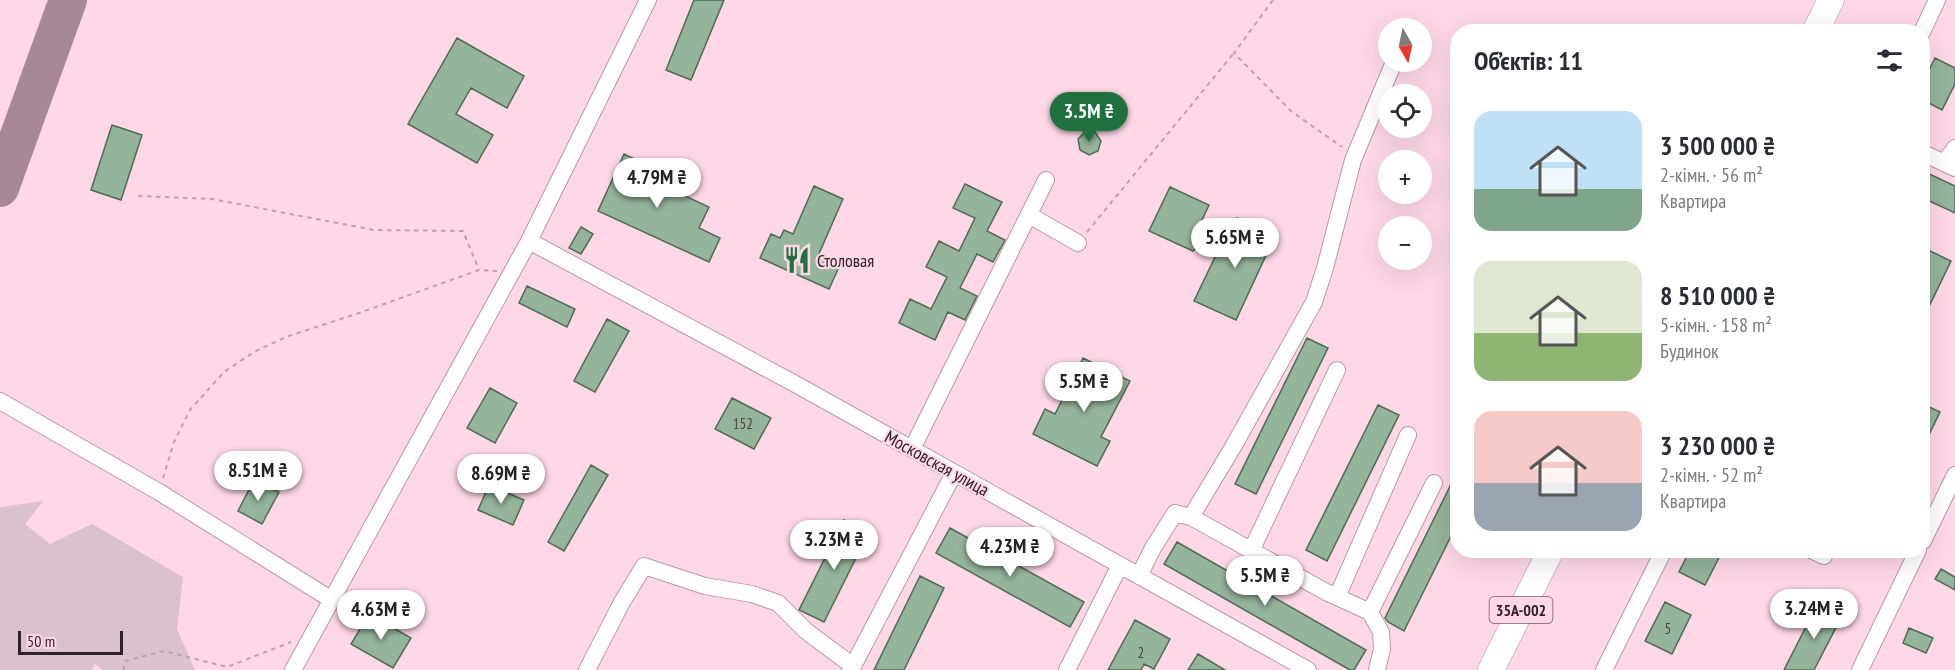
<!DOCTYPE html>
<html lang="uk">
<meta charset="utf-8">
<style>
:root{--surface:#fff;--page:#f7f7f7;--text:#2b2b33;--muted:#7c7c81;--accent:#207040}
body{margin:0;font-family:"PT Sans Narrow",sans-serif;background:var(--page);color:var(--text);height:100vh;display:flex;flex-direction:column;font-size:22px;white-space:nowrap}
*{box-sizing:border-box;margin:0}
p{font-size:20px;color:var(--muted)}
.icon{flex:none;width:33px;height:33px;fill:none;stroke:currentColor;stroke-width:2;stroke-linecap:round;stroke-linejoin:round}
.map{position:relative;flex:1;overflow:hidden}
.drawer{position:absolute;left:1450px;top:24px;width:480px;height:534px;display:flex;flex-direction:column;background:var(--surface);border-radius:24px;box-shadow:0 6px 24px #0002}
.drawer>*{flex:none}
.needle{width:39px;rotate:171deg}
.buttons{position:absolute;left:1378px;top:18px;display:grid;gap:12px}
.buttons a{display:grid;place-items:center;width:54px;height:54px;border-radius:50%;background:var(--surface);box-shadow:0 6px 24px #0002;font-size:30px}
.scale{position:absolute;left:18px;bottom:15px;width:105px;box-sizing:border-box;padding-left:6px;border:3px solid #2f2127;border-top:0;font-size:16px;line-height:21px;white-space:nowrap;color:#2f2127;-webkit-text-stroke:4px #ffd8e8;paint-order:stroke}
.price{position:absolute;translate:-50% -51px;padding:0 14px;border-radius:21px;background:#fff;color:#222;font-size:20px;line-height:39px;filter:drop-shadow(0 2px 3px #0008)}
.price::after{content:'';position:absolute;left:50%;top:36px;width:18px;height:14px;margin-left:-9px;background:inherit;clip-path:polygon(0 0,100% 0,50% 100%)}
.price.active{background:var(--accent);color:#fff}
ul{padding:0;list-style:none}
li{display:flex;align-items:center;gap:18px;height:150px;padding:0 24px}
li span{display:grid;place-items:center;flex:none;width:168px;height:120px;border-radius:18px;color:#555}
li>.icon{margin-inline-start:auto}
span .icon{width:72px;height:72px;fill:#fffc;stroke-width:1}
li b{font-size:26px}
h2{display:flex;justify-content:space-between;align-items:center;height:72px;padding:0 24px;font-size:26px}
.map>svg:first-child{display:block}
.green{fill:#dbc1cb}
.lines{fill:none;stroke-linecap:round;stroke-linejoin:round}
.taxiway{stroke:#a68995;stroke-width:38}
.building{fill:#95b49c;stroke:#4e6a55;stroke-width:1.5}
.minor-casing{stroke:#bb97a5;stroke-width:18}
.highway-casing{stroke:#bb97a5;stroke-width:27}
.path{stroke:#be9fac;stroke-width:2;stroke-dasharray:4.5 4.5;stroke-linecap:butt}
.minor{stroke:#fff;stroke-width:16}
.highway{stroke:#fff;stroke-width:26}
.labels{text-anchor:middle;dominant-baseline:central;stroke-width:4.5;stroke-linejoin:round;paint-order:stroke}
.number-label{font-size:15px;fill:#484644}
.shield{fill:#ffd8e8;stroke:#6d5861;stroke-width:1.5}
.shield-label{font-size:16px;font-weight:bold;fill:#2f2127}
.poi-label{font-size:18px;fill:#2f2127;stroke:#ffd8e8;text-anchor:start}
.street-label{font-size:18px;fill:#2f2127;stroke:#ffd8e8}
</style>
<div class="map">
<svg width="1955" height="670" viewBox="0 0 1955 670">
<rect width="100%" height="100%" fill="#ffd8e8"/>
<!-- green -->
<path class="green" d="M43 501 25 524 50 544 92 524 183 577 177 629 195 670H103L95 664 92 670H0V507Z"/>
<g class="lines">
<!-- taxiway -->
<path class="taxiway" d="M0 188 68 0"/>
</g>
<!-- building -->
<path class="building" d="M694 0H724L691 80 666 70Z
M457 38 524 76 507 108 471 88 456 114 493 135 477 163 408 124Z
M1935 58 1955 68V84L1942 110 1923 100V82Z
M112 125 142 135 121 200 91 190Z
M1085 132H1095L1101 141 1098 151 1089 155 1080 150 1078 139Z
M624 154 664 173 659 184 709 207 699 228 720 238 709 262 598 211Z
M1923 171 1955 186V213L1923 198Z
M965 184 1002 202 987 231 1005 240 993 262 977 254 960 288 977 296 965 320 948 312 935 340 899 323 910 299 931 309 947 277 926 267 939 241 959 251 975 218 953 208Z
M814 186 843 199 818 256 840 265 829 289 760 258 771 234 780 238 784 230 793 234Z
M1170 187 1209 205 1202 220 1215 227 1193 251 1149 231Z
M1237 218 1275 236 1236 320 1194 301 1227 232 1230 233Z
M581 227 593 234 581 254 569 248Z
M1928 250 1951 261 1923 319V259Z
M527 286 575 309 567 327 519 303Z
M607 319 629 331 595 392 574 381Z
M1307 338 1328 348 1256 494 1235 484Z
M1083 358 1130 381 1101 437 1110 441 1097 466 1033 434 1045 409 1055 414Z
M490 388 517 403 495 443 467 428Z
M732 398 771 418 754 449 715 429Z
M1923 404 1940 412 1923 447Z
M1378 405 1399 415 1327 561 1306 550Z
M591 465 608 475 564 551 548 542Z
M1458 470V522L1404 631 1388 622 1385 618Z
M254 480 279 492 262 524 238 511Z
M489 485 524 500 513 525 478 510Z
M844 520 869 532 824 622 799 610Z
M950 528 1084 602 1070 627 936 553Z
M1177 542 1366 650 1354 670H1350L1164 564Z
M1690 550H1723L1705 585 1679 572Z
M1941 569 1955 577V590L1935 579Z
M920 576 944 588 904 670H874Z
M1665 602 1691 615 1672 654 1645 641Z
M1818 603 1842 616 1814 670H1784Z
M369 614 411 638 393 668 351 644Z
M1135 620 1170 639 1154 669 1144 664 1141 670H1108Z
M1909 628 1933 638 1926 653 1903 643Z
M1198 654 1225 670H1188Z"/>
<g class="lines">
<defs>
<path id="minor" d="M1922 32 1937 0
M1923 153 1955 168
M1944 163 1955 148
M1029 215 1078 243
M529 241 799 386 1308 670
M0 401 159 492 332 600
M912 449 1046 180
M1191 517 1233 447 1314 302 1325 268 1353 160 1394 62
M1923 541 1955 475
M1811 550 1824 556
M1251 551 1337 370
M1139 576 1153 548 1175 513 1191 517 1326 592 1370 612 1381 632 1382 649 1377 670
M1337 597 1408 435
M1370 612 1434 483
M853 666 954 473
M293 670 529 241 648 0
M587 670 622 602 644 566 705 586 752 594 778 603 806 631 853 666 850 670
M1067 670 1120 565
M1604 670 1664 550
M1860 670 1918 550"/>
<path id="highway" d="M1815 32 1831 0
M1491 670 1551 550"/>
</defs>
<!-- minor casing -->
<use href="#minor" class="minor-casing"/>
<!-- highway casing -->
<use href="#highway" class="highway-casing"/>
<!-- path -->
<path class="path" d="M1273 0 1234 53 1291 111 1342 147
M138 196 212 199 374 230 463 231 479 270
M1087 232 1234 53
M163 478 174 442 190 410 224 372 254 352 286 337 359 313 479 270 497 271
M123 670 125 661 164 651 227 667 291 642"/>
<!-- minor -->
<use href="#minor" class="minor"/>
<!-- highway -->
<use href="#highway" class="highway"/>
</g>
<!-- icons -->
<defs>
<symbol id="restaurant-bare" viewBox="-9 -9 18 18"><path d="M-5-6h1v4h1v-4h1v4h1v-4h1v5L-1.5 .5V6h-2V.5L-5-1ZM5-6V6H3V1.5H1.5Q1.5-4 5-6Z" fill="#207040" stroke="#ffd8e8" stroke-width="2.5" paint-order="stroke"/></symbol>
</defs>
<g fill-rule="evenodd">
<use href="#restaurant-bare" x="778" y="241" width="38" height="38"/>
</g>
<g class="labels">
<!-- number labels -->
<g class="number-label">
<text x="743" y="423">152</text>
<text x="1668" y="628">5</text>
<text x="1141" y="652">2</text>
</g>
<!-- shield labels -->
<rect class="shield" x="1489.5" y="597" width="63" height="26" rx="4.5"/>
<g class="shield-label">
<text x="1521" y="610">35А-002</text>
</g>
<!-- poi labels -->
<g class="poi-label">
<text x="817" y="260">Столовая</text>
</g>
<!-- street labels -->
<g class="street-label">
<text transform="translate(937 463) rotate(29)">Московская улица</text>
</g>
</g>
</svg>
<div class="buttons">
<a><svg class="needle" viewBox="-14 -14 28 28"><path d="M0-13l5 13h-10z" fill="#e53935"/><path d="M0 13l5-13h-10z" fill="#7c7c81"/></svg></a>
<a><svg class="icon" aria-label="locate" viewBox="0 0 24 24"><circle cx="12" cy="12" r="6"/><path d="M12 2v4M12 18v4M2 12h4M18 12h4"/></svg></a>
<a>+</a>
<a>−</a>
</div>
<div class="scale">50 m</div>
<b class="price active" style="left:1089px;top:143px">3.5M ₴</b>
<b class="price" style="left:657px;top:209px">4.79M ₴</b>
<b class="price" style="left:1235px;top:269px">5.65M ₴</b>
<b class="price" style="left:1084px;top:413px">5.5M ₴</b>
<b class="price" style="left:258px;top:502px">8.51M ₴</b>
<b class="price" style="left:501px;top:505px">8.69M ₴</b>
<b class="price" style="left:834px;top:571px">3.23M ₴</b>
<b class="price" style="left:1010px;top:578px">4.23M ₴</b>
<b class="price" style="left:1265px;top:607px">5.5M ₴</b>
<b class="price" style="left:1814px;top:640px">3.24M ₴</b>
<b class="price" style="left:381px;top:641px">4.63M ₴</b>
<section class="drawer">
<h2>Об’єктів: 11<svg class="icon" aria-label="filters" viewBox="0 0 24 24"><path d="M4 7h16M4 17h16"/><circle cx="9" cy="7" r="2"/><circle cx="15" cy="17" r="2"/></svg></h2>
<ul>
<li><span style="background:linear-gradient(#bfe0f5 65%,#7fa58c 0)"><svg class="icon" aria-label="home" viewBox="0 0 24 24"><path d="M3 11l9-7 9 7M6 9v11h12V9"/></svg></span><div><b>3 500 000 ₴</b><p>2-кімн. · 56 m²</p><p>Квартира</p></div></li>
<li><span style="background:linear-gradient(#dfe7d0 60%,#8fb573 0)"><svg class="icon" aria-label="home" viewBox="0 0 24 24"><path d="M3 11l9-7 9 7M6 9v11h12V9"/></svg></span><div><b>8 510 000 ₴</b><p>5-кімн. · 158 m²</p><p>Будинок</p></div></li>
<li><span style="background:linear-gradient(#f6c9c9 60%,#9aa5b1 0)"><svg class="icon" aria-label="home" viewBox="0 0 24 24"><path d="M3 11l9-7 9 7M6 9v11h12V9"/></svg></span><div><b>3 230 000 ₴</b><p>2-кімн. · 52 m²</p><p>Квартира</p></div></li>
</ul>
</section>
</div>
